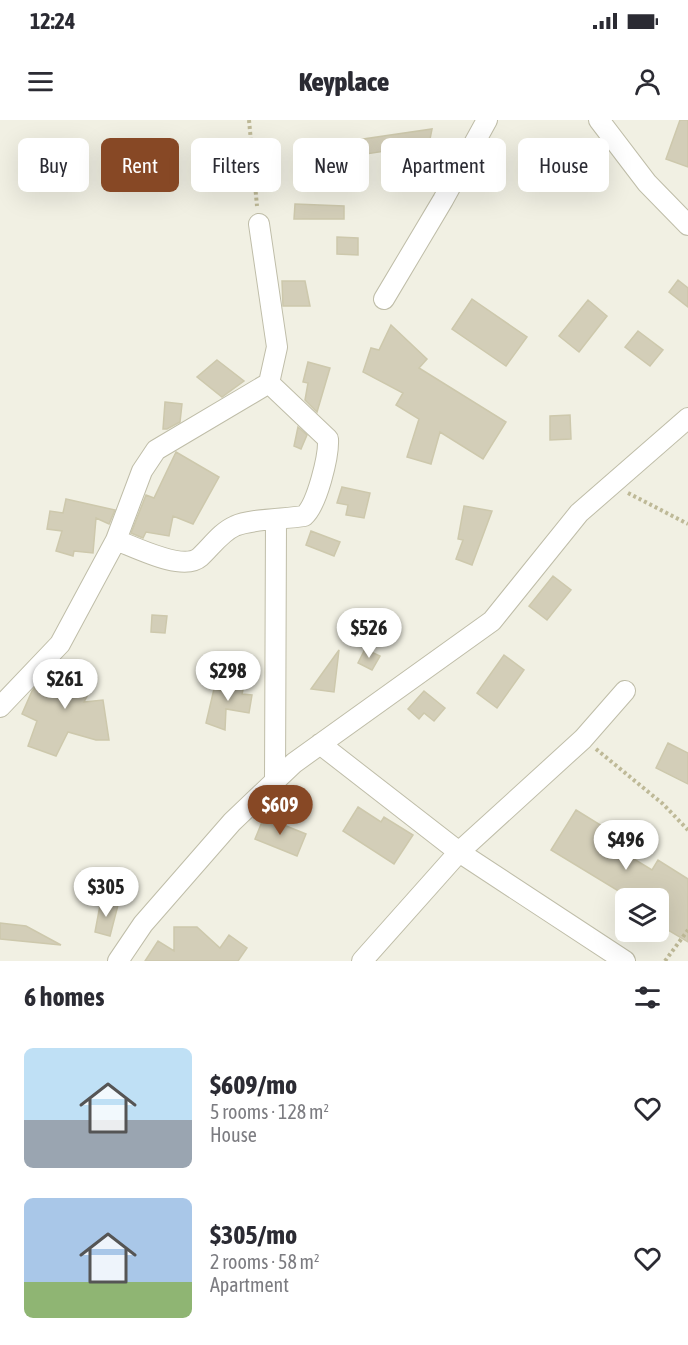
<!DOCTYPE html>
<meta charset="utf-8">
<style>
:root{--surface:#fff;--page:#f2f2f3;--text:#2b2b33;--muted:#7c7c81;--accent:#874825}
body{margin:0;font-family:"Asap Condensed",sans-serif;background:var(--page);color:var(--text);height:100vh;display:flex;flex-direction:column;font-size:22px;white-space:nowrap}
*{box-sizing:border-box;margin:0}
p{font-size:20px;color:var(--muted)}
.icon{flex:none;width:33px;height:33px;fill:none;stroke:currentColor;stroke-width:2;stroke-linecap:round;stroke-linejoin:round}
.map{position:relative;height:841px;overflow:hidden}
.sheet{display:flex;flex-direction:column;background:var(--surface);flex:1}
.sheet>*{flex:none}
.guide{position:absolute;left:18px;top:18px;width:652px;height:54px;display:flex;gap:12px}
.fabs{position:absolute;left:615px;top:768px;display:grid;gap:12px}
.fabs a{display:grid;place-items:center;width:54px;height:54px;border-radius:9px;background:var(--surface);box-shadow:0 6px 24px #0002;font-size:30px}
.price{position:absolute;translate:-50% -51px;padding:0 14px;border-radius:21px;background:#fff;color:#222;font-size:20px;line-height:39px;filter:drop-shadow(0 2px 3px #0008)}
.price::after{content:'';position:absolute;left:50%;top:36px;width:18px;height:14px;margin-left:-9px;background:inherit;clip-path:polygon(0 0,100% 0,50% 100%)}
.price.current{background:var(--accent);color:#fff}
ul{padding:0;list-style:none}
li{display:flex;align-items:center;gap:18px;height:150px;padding:0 24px}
li span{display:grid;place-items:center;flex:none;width:168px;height:120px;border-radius:9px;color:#555}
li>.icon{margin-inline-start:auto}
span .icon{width:72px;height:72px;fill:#fffc;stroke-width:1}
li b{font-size:26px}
h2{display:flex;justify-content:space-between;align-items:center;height:72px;padding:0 24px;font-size:26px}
.pill{padding:0 21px;border-radius:9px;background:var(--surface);box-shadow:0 6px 24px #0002;font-size:21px;line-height:54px}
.pill.current{background:var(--accent);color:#fff}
.status{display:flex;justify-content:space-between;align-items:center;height:42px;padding:0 30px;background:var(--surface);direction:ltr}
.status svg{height:16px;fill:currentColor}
header{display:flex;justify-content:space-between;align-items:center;height:78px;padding:0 24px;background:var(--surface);font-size:27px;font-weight:800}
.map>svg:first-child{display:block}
.building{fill:#d3ceb8;stroke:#cdc8ac;stroke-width:1.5}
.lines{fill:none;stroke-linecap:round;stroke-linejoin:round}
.minor-casing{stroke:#bfbda8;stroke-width:22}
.path{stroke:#beb997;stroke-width:4;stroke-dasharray:3 3;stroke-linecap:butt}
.minor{stroke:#fff;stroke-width:20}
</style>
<div class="status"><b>12:24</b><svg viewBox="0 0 49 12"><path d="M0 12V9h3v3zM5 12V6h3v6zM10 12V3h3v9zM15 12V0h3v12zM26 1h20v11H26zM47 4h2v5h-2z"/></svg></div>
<header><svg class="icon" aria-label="menu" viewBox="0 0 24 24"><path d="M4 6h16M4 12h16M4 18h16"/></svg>Keyplace<svg class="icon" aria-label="person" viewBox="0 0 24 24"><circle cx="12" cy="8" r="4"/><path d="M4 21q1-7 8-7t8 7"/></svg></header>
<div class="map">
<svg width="688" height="841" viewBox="0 0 688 841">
<rect width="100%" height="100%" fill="#f1f0e3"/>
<!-- building -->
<path class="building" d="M680 0H688V47L666 39Z
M432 9 427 34 416 32 423 62 395 69 385 31 353 36 350 21Z
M295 84 344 86V99H294Z
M337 117 358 118V135L337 134Z
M678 160 688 168V187L669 172Z
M282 161H305L310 186H283Z
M472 179 527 217 506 246 452 209Z
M588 180 607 196 579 232 559 216Z
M391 205 427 239 419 248 506 302 483 339 440 312 431 344 407 337 419 299 396 285 403 273 363 252 371 228 379 230Z
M638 211 663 230 650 246 625 227Z
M217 240 244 261 222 277 197 257Z
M308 242 330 248 317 292 305 280 308 263 303 262Z
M165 282 182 284 180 302 167 309H163Z
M570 295 571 319 550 320V296Z
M298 307 307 315 301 329 294 326Z
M176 332 219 357 193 404 173 396 169 416 146 412 143 418 131 413 146 375 154 378Z
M342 367 370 373 364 398 346 395 348 385 337 383Z
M66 379 115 390 109 404 96 398 93 433 74 431 73 436 56 431 62 411 47 409 50 391 63 393Z
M464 386 492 391 472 445 456 439 463 420 458 419Z
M311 411 340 422 334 436 306 425Z
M553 456 571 470 547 500 529 486Z
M152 495 167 496 165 513 151 512Z
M365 529 380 536 372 550 358 543Z
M339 530 334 572 311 569Z
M504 535 524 550 497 588 477 573Z
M66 541 97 558 84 582 103 580 109 620H96L68 612 56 636 28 626 37 601 22 594 32 571 45 557 55 563Z
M225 557 245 561 242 574 252 575 249 593 226 589 225 610 206 603 214 569 222 571Z
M424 571 445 588 434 601 424 593 419 599 408 589Z
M668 623 688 633V664L656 648Z
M358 687 381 702 384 697 413 715 394 744 343 711Z
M576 690 615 714 609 724 652 750 658 740 688 759V822L658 804V778H630L551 730Z
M264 697 306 714 297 736 255 719Z
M101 780 118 785 110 816 95 812Z
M0 803 26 806 61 825 0 819Z
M174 807H197L220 828 229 815 247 828 238 841H145L158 821 174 831Z"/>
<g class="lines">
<defs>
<path id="minor" d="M599 0 647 63 688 105
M384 179 443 80 487 0
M116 420C135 427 183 452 200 437 211 427 221 412 235 406 250 399 285 399 304 396 317 385 329 336 328 319L269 263
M0 587 60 524 116 420 142 351 156 330 269 263 277 227 259 104
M320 624 459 732 625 841
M275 661 276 401
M118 841 143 804 232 702 294 643 492 501 579 393 688 298
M362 841 459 732 583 619 625 571"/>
</defs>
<!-- minor casing -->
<use href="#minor" class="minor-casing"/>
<!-- path -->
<path class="path" d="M249 0 257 86
M628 373 688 404
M596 629 663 684 688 710
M665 841 688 810"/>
<!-- minor -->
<use href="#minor" class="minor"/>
</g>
</svg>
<div class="fabs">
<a><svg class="icon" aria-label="layers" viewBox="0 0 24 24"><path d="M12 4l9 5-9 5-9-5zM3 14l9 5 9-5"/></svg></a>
</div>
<b class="price" style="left:369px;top:539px">$526</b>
<b class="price" style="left:228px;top:582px">$298</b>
<b class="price" style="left:65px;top:590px">$261</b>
<b class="price current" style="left:280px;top:716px">$609</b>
<b class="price" style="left:626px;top:751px">$496</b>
<b class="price" style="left:106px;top:798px">$305</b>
<div class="guide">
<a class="pill">Buy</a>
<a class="pill current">Rent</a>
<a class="pill">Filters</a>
<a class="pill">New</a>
<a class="pill">Apartment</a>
<a class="pill">House</a>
</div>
</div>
<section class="sheet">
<h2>6 homes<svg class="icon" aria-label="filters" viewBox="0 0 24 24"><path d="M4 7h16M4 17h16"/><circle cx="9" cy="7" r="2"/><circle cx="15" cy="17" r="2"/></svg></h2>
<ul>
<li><span style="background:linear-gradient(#bfe0f5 60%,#9aa5b1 0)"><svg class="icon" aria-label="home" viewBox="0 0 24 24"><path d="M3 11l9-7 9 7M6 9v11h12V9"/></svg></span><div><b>$609/mo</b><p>5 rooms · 128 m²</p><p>House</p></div><svg class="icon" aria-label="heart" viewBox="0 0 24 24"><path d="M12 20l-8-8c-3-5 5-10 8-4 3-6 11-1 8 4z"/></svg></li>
<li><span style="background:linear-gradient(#a9c7e8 70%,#8fb573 0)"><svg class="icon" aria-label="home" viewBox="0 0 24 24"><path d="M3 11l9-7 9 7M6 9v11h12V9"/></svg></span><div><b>$305/mo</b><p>2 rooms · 58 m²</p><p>Apartment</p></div><svg class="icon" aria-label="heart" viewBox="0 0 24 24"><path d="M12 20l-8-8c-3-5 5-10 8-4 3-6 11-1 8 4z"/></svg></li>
</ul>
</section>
